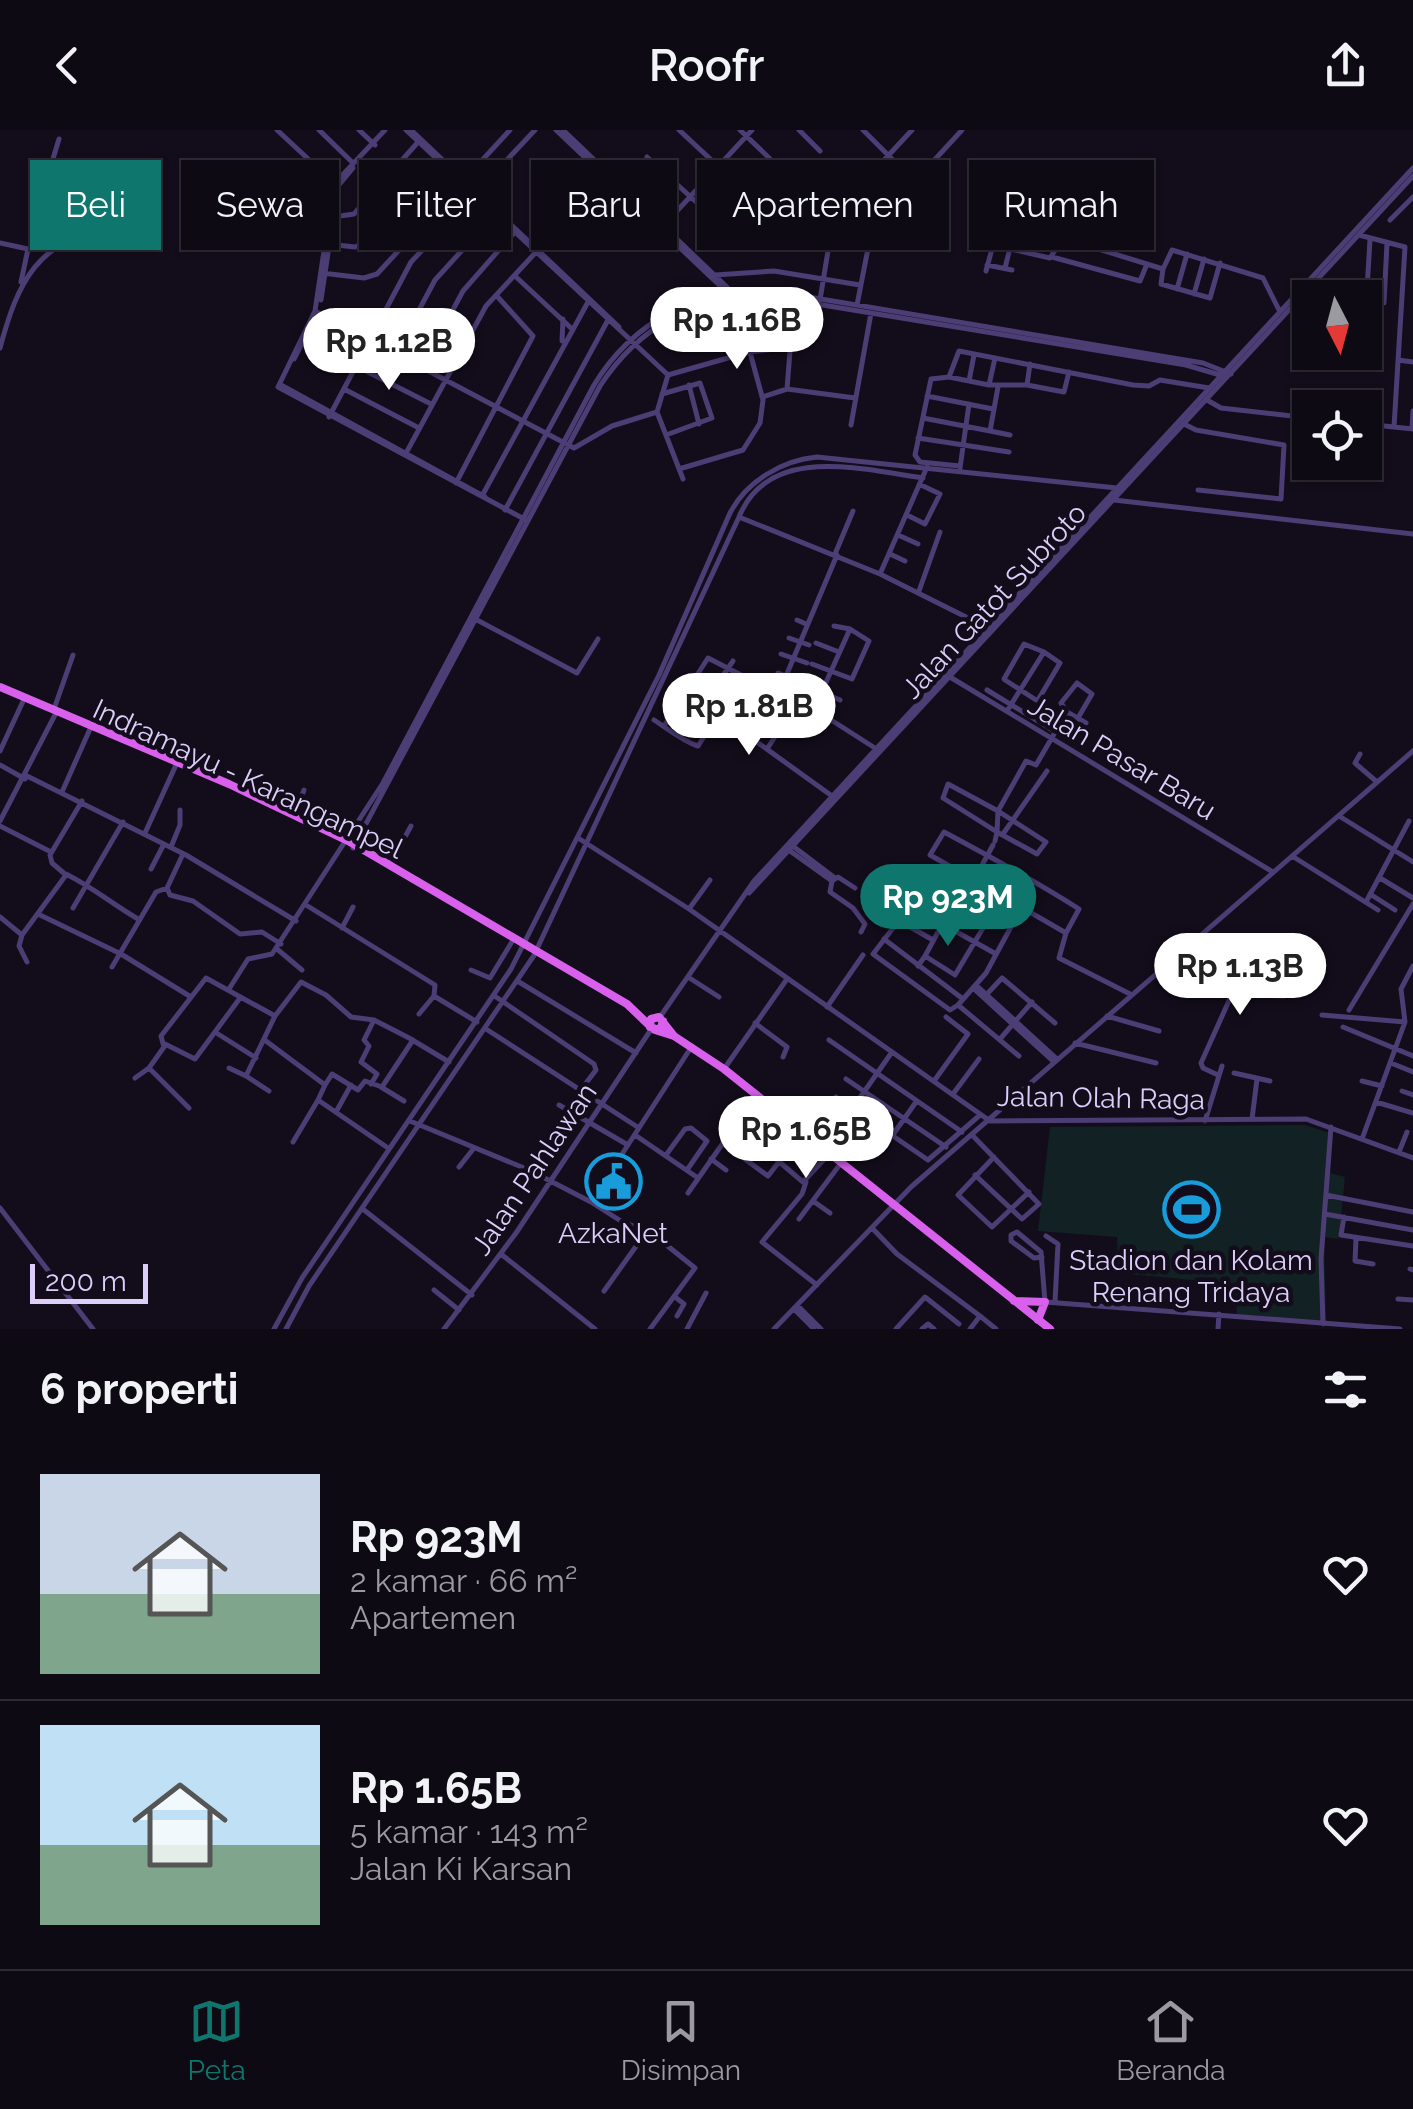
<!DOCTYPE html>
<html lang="id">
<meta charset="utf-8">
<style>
:root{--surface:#0e0a14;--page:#17131d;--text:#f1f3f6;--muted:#9b9aa0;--line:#2e2b34;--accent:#0f766e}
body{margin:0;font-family:Raleway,sans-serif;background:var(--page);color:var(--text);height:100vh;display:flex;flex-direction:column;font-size:38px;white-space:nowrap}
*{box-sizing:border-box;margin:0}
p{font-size:32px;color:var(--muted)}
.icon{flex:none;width:55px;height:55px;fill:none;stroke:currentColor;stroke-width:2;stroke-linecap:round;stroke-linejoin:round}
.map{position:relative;height:1199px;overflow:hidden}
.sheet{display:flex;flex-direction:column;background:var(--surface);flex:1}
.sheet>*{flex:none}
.top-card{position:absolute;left:30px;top:30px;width:1355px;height:90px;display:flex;gap:20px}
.needle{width:65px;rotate:174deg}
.fabs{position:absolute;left:1292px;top:150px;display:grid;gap:20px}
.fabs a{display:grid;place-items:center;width:90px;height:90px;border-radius:0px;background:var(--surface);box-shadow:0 2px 8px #0004,0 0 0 2px var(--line);font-size:50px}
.scale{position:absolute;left:30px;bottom:25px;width:118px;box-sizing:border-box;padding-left:10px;border:5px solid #dccdf9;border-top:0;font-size:28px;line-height:35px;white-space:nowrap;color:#dccdf9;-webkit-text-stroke:8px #130d1b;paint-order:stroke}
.price{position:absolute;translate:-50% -85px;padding:0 22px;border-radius:35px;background:#fff;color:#222;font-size:32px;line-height:65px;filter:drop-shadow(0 2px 5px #0008)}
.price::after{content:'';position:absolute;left:50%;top:60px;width:30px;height:22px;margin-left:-15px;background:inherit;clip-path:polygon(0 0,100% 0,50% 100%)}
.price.active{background:var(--accent);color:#fff}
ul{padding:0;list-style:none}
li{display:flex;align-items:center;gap:30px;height:250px;padding:0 40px}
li+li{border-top:2px solid var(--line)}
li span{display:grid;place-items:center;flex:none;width:280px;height:200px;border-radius:0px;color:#555}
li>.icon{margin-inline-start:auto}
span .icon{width:120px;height:120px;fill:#fffc;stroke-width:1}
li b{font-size:42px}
h2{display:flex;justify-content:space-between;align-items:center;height:120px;padding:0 40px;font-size:42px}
.pill{padding:0 35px;border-radius:0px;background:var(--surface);box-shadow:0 2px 8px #0004,0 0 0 2px var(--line);font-size:35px;line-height:90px}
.pill.active{background:var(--accent);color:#fff}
header{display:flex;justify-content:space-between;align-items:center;height:130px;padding:0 40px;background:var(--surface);font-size:45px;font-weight:600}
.tabs{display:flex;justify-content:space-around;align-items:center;height:140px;border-top:2px solid var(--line);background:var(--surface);font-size:28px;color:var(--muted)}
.tabs a{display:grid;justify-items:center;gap:5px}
.tabs .active{color:var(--accent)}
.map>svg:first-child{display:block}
.green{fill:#112124}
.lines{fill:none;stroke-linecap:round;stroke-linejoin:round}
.minor{stroke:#4c3d75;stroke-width:5}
.major{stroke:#d860ed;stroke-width:8}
.labels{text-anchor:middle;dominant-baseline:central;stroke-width:9;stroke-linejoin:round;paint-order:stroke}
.street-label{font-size:28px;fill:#dccdf9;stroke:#130d1b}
.poi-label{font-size:28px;fill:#dccdf9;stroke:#130d1b}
</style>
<header><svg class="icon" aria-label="back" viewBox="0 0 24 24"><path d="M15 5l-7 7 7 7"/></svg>Roofr<svg class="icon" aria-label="share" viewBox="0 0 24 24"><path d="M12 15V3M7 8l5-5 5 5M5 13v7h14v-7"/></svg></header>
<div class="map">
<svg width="1413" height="1199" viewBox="0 0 1413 1199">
<rect width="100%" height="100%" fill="#130d1b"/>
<!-- green -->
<path class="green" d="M1305 995 1330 1003 1327 1042 1345 1047 1339 1109 1324 1107 1326 1192 1237 1185 1235 1154 1118 1143 1117 1107 1038 1101 1050 997Z"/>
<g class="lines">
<!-- minor -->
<path class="minor" d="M277 0 335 54
M319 0 353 33
M359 0 375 15
M385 0 334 54 315 181 278 257 526 390
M406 0 668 245 657 282 683 349
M411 0 619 197
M556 0 736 171 763 270 760 293 743 320 679 339
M563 0 731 161
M679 0 764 79
M740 0 791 49
M799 0 820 21
M863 0 914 51
M59 9 35 88 63 94 71 106
M647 27 717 91
M333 87 354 84 419 11
M1390 90 1413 67
M663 96 752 0
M1359 105 1405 117 1394 297
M0 113 28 119 21 152
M328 114 355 117 366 112 440 32
M989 114 1050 128 1063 108 1163 139 1172 120 1263 148 1280 182
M1052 127 1140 151 1147 134
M987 135 1012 140
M1005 138 1010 118
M1163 139 1161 154 1210 168 1220 133
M986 141 993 115
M322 143 364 148 377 144 510 0
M715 145 774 141 860 155
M515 146 571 198
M1177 159 1187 124
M1367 159 1370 110
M1194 164 1204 129
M321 170 338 56 353 38
M820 170 834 84 912 0
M1384 173 1387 113
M857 175 872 98 962 0
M315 181 574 318 612 296 657 282
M562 211 563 189
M0 218C18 151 37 112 109 96
M396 223 435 150 495 84
M974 225 969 251 989 255
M995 228 989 255H1027
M294 229 314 190
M1398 230 1413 232
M1030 234 1027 255 1064 262 1069 242
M356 236 431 274
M422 237 463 161 513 104
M668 245 749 222 786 218 790 221 787 259
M949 247 969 251
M281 255 485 367
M689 255 699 294
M344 259 419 298
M662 264 700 253 712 288 666 305
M927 266 993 279
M762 267 787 259 855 268
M1207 270 1221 278 1310 288
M329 287 411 132 535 0
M923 288 990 301 998 257
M1184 294 1196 300 1284 315 1281 369 1198 360
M1365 294 1413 299
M851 295 871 183
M1412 299 1413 281
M990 301 1010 305
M918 308 1009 322
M405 325 486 176 537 121
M960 336 920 332 915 325 931 249 949 247 959 221 1133 255 1149 256 1160 250 1209 258
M960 338 969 274
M456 353 533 206 496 165
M482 366 588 172
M1114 370 1413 404
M505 380 608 190
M907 385 925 394 940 364 921 355
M739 387C769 313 864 340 923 348
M898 405 918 414
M835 424 853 381
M890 424 905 431
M880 444 988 498
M919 461 940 402
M477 490 577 543 598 509
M797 490 806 494
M834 496 850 499 814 579 878 620
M789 508 809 515
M816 513 839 522
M781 524 807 533
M812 534 852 549 869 511 850 499
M778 543 798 551
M786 546 837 425
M950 547 1273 742
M987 560 1056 602
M686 561 832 666
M821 562 840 570
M732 564 780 599 767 619
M786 565 814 579
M54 579 73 525
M1007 581 1044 522 1024 514 1004 549 1005 550 1036 570H1038L1060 533 1044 522
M1067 582 1061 573 1077 553 1092 564 1078 588
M654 590C668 599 682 611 698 616L743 546 708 528 664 596
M680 607 733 531
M0 621 25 567
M1360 624 1355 633 1377 652
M0 635 25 649
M27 646 186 725 296 791
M62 662 90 599
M294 685 304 660
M1339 686 1413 732
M0 691 57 581
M0 696 51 722
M145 703 176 635
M1003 704 1047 641
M578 708 689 779 990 991 1306 989 1413 1028
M995 711 997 702 1037 724 1046 712 998 681 997 702 943 668 948 654 998 681 1026 631 1036 635 1067 582 1086 593
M171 717 180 695V680
M794 717 835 748
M353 718 600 256C640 195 696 166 768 166L1186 235 1227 247
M790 721 832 751 838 747 855 758
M183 724 167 758 170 765 193 771 240 804 262 802 281 814
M1292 726 1378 780
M390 734 411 696
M151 739 164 714
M66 744C94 758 112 774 138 789
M1380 748 1413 768
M974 750 1066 803 1079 779C1035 751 989 726 944 702L930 725 974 750 993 715
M832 751 830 762 853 778 865 794 861 802
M749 763 1413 46
M1370 764 1395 780
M891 765 996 824
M903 770 920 739
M1366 772 1409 691
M868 773 933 810
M306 775 435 855 434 866 477 892
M73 778 123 692
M689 779 710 750
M40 785 121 824 191 867
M0 787 22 805 19 816 27 832
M900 789 873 824 950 880 958 875
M912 795 939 748
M1012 795 986 843 958 875 1019 926
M342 798 353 777
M1066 803 1059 828 1132 865
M22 805 66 745 52 733 50 725 82 671
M884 809 963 869
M277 819 302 840
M536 821 739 387 880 444 927 337
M925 826 944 791
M1172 831 1182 841 1232 864 1240 843 1197 810
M918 836 925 826 955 845 992 783
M112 837 156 762 167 758
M471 840 490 848 513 810
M688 847 719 867
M519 852 636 923
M976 855 1057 929
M973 858 1054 932
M229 859 248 829 272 824 383 653 594 255C633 191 698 157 773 161L1203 233 1231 244
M987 864 1002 848 1055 893
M496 867 594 934 596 940 580 961
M827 877 863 825
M1349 880 1413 774
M419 884 434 866
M1322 885 1405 892 1362 1009
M1107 886 1159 901
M660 887 754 751 1413 38
M1405 892 1401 859 1413 836
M755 893 787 917 783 927
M1343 897 1413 926
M486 899 639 998
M218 904 256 928
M1000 909 1032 872
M829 910 962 1002
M266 911 325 955 332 944 358 960 365 951 382 957 413 910 374 890 351 887 326 865 301 852 275 886 246 946 269 961
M414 911 449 932
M1075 913 1156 933
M165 914 195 929 240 868
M1391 933 1413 942
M149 938 189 978
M229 938 246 946
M724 939 787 849
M1234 943 1270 951
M1218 945 1203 938 1201 933 1232 864 1284 866
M135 948 149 938 164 917 161 906 206 848 275 886
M846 949 946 1017
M934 951 968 904 946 887
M1362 951 1382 956
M371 954 377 944 361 932 369 916 364 910 374 890
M325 955 318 970 388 1018
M381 957 404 971
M1402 961 1413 965
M953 964 979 929
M836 967 928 1030 980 985
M1376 972 1413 983
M559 975 628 1015
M852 979 892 922
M336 982 351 955
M1252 989 1257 949
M410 991 529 1040 591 1072 692 916
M1205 991 1222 936
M736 995 803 1052 829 1024
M635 1005 698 1048
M892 1006 916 972
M973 1006 1039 1074 1022 1089 975 1045
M293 1012 318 970
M1399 1022 1407 1002
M666 1025 685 999 691 998 707 1011 687 1040
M994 1027 958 1065 992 1097 1029 1062
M711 1029 726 1040
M459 1037 474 1018
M806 1052 802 1064 762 1112 817 1155
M688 1063 723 1013 768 1046 802 1002
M1326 1065 1413 1082
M813 1071 830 1083
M591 1072 624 1093 649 1101 695 1138 650 1199
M0 1078 93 1199
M364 1080 472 1165
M1325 1084 1413 1100
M1344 1087 1341 1105 1413 1116
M799 1089 841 1033
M872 1098 897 1124 980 1186
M1046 1106 1058 1114 1055 1172
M1356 1109 1355 1131 1373 1134
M501 1124 595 1199
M1042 1127 1034 1128 1011 1111V1105L1017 1102 1041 1122 1045 1172 1400 1199
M1410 1139 1413 1140
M434 1160 459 1180
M604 1161 647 1101
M675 1167 684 1174 677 1186
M1398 1169 1413 1170
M797 1175 821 1199
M795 1180 814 1199
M1323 1194 1321 1129 1331 997
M274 1199 302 1148 511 839 659 545 730 383C746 352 782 330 817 327L1117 358
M286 1199 309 1156 537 821
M444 1199 516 1103 652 898
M687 1199 706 1163
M774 1199 911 1057 1413 621
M896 1199 925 1167 959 1194
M922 1199 928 1194 934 1199
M970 1199 980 1186 996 1199
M1218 1199 1219 1184"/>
<!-- major -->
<path class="major" d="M0 557 229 654 350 712 627 874 650 896
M663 891 660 900 650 897 651 889 659 887 674 906
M655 900 674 906 724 939 1050 1199
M1014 1171 1045 1172 1038 1190"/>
</g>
<!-- icons -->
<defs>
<symbol id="civic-ring" viewBox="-11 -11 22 22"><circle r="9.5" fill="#130d1b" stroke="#189cda" stroke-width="1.5"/><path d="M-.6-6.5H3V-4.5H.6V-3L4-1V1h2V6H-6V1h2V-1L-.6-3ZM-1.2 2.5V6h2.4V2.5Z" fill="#189cda"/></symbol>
<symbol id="stadium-ring" viewBox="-11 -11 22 22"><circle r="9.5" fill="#130d1b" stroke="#189cda" stroke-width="1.5"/><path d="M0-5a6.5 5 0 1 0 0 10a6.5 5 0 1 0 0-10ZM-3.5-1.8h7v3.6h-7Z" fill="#189cda"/></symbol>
</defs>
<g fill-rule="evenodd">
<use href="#civic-ring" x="582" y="1020" width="63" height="63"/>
<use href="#stadium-ring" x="1160" y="1048" width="63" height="63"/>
</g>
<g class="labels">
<!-- street labels -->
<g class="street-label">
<text transform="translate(994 471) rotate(-47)">Jalan Gatot Subroto</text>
<text transform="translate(1122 628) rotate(31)">Jalan Pasar Baru</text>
<text transform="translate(248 649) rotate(25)">Indramayu - Karangampel</text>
<text transform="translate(1101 968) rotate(1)">Jalan Olah Raga</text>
<text transform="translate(534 1039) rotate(-56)">Jalan Pahlawan</text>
</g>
<!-- poi labels -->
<g class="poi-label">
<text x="613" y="1103">AzkaNet</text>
<text x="1191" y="1130">Stadion dan Kolam<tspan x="1191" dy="32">Renang Tridaya</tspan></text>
</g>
</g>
</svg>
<div class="fabs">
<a><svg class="needle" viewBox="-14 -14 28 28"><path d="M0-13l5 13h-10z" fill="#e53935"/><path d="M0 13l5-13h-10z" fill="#9b9aa0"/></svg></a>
<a><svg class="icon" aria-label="locate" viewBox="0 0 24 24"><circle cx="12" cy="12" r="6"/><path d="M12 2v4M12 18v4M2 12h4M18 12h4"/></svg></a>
</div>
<div class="scale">200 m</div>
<b class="price" style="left:737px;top:242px">Rp 1.16B</b>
<b class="price" style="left:389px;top:263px">Rp 1.12B</b>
<b class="price" style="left:749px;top:628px">Rp 1.81B</b>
<b class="price active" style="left:948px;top:819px">Rp 923M</b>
<b class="price" style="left:1240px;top:888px">Rp 1.13B</b>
<b class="price" style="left:806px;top:1051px">Rp 1.65B</b>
<div class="top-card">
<a class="pill active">Beli</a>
<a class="pill">Sewa</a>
<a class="pill">Filter</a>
<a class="pill">Baru</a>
<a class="pill">Apartemen</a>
<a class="pill">Rumah</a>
</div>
</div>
<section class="sheet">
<h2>6 properti<svg class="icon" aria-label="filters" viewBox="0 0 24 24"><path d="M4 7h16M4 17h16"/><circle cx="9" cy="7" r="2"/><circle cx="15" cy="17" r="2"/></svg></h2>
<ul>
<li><span style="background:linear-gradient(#c9d6e8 60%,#7fa58c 0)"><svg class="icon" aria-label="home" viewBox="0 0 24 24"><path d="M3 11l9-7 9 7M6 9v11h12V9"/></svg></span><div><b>Rp 923M</b><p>2 kamar · 66 m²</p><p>Apartemen</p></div><svg class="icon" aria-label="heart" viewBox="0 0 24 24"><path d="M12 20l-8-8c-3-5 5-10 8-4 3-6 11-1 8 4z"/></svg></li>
<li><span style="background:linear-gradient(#bfe0f5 60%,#7fa58c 0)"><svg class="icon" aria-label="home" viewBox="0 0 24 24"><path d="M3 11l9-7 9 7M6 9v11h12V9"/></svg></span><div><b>Rp 1.65B</b><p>5 kamar · 143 m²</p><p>Jalan Ki Karsan</p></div><svg class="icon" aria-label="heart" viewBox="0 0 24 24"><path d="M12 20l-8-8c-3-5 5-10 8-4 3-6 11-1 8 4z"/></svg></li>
</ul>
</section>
<nav class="tabs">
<a class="active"><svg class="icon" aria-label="map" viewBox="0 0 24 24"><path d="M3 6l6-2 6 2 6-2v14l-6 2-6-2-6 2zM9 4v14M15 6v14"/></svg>Peta</a>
<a><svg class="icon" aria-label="saved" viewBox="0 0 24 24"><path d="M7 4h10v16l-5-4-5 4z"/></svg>Disimpan</a>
<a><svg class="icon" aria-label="home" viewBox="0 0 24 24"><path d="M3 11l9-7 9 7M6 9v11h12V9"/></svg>Beranda</a>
</nav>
